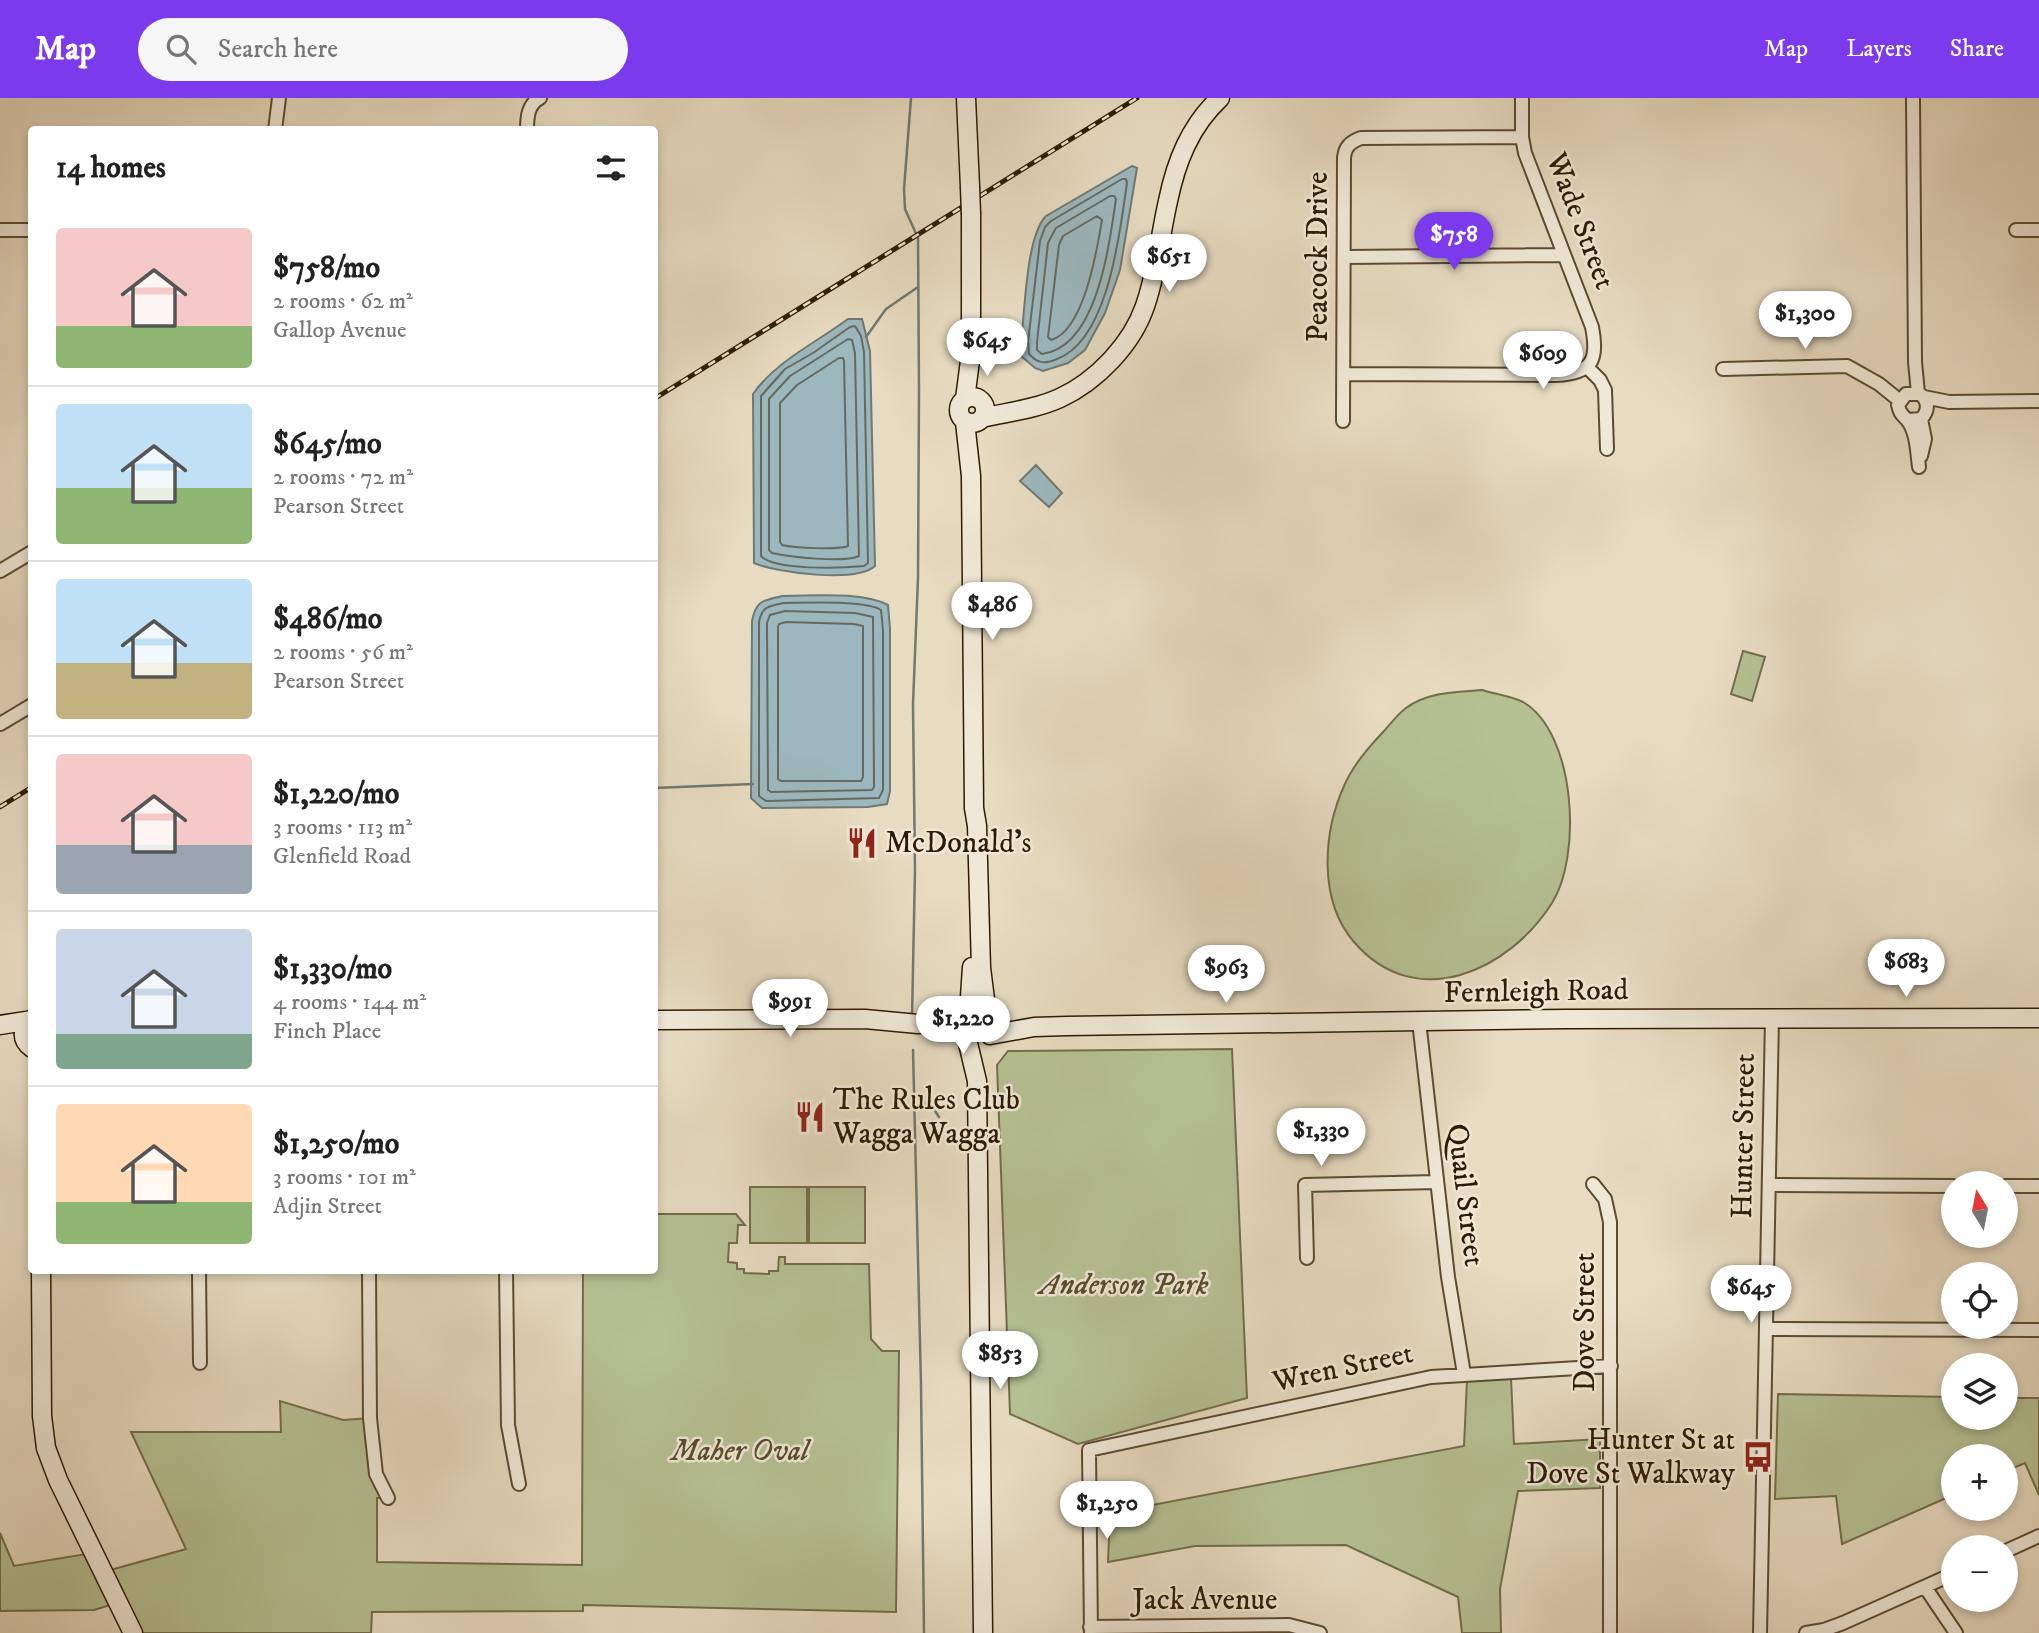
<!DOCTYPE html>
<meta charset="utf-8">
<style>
:root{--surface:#fff;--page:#f6f6f6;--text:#222;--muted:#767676;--line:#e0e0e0;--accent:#7c3aed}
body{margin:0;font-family:"IM FELL DW Pica",serif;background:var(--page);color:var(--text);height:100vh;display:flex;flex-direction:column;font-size:26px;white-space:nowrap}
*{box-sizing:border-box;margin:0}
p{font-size:23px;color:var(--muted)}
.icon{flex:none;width:38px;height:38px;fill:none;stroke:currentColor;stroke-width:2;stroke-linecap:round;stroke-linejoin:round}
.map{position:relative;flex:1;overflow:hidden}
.side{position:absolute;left:28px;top:28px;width:630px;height:1148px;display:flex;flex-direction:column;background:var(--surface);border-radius:7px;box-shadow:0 4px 10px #0003}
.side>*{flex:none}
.needle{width:46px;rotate:350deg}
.fabs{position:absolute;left:1941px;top:1073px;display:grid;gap:14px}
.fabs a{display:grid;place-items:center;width:77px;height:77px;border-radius:50%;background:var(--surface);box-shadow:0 4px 10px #0003;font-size:35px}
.price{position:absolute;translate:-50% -60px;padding:0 16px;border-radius:24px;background:#fff;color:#222;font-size:23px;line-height:46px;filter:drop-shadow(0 2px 4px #0008)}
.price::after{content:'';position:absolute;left:50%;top:42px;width:21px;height:16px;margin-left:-10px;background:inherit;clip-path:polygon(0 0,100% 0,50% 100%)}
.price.current{background:var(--accent);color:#fff}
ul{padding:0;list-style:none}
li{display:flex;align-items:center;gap:21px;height:175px;padding:0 28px}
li+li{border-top:2px solid var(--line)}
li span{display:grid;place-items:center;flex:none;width:196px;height:140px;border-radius:7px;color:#555}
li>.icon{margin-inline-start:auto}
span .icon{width:84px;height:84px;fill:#fffc;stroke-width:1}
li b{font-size:30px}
h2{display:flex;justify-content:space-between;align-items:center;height:84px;padding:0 28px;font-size:30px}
header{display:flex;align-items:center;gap:42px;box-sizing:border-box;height:98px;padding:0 35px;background:var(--accent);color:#fff}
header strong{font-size:33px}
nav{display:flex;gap:38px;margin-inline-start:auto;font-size:24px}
.search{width:490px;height:63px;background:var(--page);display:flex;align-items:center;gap:18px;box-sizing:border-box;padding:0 24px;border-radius:38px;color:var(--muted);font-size:26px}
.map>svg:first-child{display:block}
.green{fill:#b5c093;stroke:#726e4a;stroke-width:2}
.water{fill:#9cb8be;stroke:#707972;stroke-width:2}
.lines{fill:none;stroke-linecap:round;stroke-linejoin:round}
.shore{stroke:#656a60;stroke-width:2}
.stream{stroke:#707972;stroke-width:2.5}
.street-casing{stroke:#5c4b31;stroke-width:16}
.secondary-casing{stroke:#2e1b01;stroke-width:21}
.street{stroke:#efe8d7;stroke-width:12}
.secondary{stroke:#efe8d7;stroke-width:18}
.rail-casing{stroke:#2e1b01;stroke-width:5}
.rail{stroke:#efe8d7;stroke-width:2.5;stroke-dasharray:8;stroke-linecap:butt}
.secondary-bridge-casing{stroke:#2e1b01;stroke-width:21;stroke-linecap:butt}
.secondary-bridge{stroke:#efe8d7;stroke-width:18}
.labels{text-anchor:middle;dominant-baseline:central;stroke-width:5;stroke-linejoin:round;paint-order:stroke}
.street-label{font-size:30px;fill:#2e1b01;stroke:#efe8d7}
.poi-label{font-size:30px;fill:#2e1b01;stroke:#efe8d7;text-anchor:start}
.park-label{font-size:30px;font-style:italic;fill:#564d2d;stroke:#efe8d7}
</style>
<header>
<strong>Map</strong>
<div class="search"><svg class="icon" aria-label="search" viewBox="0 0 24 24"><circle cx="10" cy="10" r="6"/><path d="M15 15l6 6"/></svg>Search here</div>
<nav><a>Map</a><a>Layers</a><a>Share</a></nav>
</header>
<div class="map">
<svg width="2039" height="1535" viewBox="0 0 2039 1535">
<rect width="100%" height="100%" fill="#e7dbc1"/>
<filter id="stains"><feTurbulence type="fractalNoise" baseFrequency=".00286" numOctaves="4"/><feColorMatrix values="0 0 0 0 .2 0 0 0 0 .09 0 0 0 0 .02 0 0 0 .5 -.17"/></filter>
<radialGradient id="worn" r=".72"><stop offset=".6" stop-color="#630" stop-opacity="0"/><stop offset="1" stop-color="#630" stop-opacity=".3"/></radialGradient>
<!-- green -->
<path class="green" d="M1743 553 1765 559 1752 603 1731 596Z
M1482 592C1495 596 1511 598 1523 604 1576 635 1582 758 1552 805 1509 873 1416 916 1354 844 1318 802 1323 735 1344 688 1353 667 1369 649 1384 633 1391 625 1398 616 1406 610 1428 594 1456 594 1482 592Z
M1232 951 1247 1300 1078 1346 1010 1316 997 967 1008 953Z
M750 1089H807V1145H750Z
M809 1089H865V1145H809Z
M655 1116H736L745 1127H738L737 1145H729L728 1164 737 1165V1171H744V1175L769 1176V1173H778L779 1159H785V1166H869L871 1241 882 1253H899L896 1514 583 1507V1513L372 1514 371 1535H133L117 1505 94 1512 0 1513V1435L14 1468 92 1455 103 1474 186 1451 131 1334H281L280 1303 343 1322 370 1320 388 1400H377V1464L582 1467 583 1173 654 1172Z
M1511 1280 1514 1346 1600 1341V1390L1518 1393 1500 1491 1501 1535H1462L1458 1499 1346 1447 1195 1448 1108 1464 1110 1415 1464 1348 1467 1282Z
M1778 1296 1953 1299V1320H2006V1300H2039V1397L2025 1365 2006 1373V1358H1953V1397L1842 1446 1836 1398 1775 1401Z"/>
<!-- water -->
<path class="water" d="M1132 68 1137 70 1120 172 1105 215 1085 252 1068 265 1043 273 1035 270 1021 258V244C1025 213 1026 138 1046 118Z
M848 221H862L870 253 875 468C856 485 777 475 754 465L753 296C775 264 817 244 848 221Z
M1036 367 1062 395 1049 409 1020 383Z
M782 498C813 498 861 493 888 507L890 531V693L887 706 868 709 762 710 751 700 752 523C756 502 763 503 782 498Z"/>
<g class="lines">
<!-- shore -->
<path class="shore" d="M1122 81H1126L1127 85C1120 132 1109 242 1057 261 1045 266 1038 266 1029 256L1028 244 1040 143 1045 129 1051 123Z
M1110 98H1114L1116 101C1109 146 1098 249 1042 256L1037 252V244L1048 145 1056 130Z
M1097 118 1102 122C1097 152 1084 233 1051 242L1048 239 1059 147 1063 138Z
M855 228 861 238 864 254 868 465 864 468C843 470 774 473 761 458V298L785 271 813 255 850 229Z
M848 241 852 242 855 255 859 458C844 465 789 459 772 455L769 452V301L790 278Z
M839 260H843L844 263 848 448C840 452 794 450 782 447L780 444V305L797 287Z
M784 505C805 505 865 502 881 512L883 532V692L879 700 766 703 759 698V524C762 508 769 508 784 505Z
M785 513 855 515 873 519 874 689 872 692 771 694 768 692 767 525 770 517Z
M786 524 854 526 863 528V679L861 683H781L778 681V529L779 526Z"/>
<!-- stream -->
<path class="stream" d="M911 0 904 91 905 111 918 140 919 292 918 480 913 606 915 772 912 920
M866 239 886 211 918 189
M654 690 753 686
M913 952 921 1287 924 1535
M915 998 933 1010 939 1019"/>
<defs>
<path id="street" d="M1913 0 1915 264 1918 295
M275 32 279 0
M527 32C527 19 528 6 540 0
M0 132H32
M2016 132H2039
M1345 159 1563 157
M1587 269 1600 282 1605 292 1607 351
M1723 271 1847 268 1879 286 1900 303
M1344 276 1556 277C1591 275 1599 264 1592 229L1525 55 1522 39V0
M1924 299 1949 304 2039 303
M1908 322 1921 321C1929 313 1929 303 1920 296H1906L1898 307C1900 316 1902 316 1907 322 1917 334 1917 355 1919 369
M1343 323 1344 60C1345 49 1350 44 1361 40L1522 39
M1921 358 1925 341 1921 321
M0 473 32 454
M0 626 32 607
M1419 923 1448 1179 1464 1276
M1593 1086 1605 1101 1610 1124V1535
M1770 1087 1953 1088
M2006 1088H2039
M1307 1160 1305 1087 1437 1084
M199 1172 200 1265
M369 1172 370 1320 376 1376 388 1400
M506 1172 508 1327 519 1386
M1767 1231 2039 1232
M2006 1453 2039 1438
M1925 1489 1956 1535
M1090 1529 1289 1527 1320 1535
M1091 1535 1089 1352 1431 1279 1611 1268
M1760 1535 1772 920
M1806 1535 1824 1532 1843 1525 1953 1476"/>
<path id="secondary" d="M966 0 970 89
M959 312a13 13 0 1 1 26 0a13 13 0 1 1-26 0Z
M965 301 971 255V116
M982 320C1008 314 1036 311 1060 300 1097 283 1132 246 1145 208 1157 174 1160 138 1168 103 1176 64 1190 28 1220 0
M965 324 971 378 974 710 977 728 981 870 987 917
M967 917 970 899 972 869
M654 922 865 921 918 926 966 919
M32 923C21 931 21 942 32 950
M0 927 32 922
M990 937 1034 929 1067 928 1566 921 2039 920
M967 941 977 983 983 1535
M41 1172 42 1318 46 1350 58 1382 133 1535"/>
</defs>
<!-- street casing -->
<use href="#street" class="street-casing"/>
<!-- secondary casing -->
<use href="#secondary" class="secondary-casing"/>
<!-- street -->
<use href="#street" class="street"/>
<!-- secondary -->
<use href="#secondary" class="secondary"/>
<defs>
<path id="rail" d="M654 301 1137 0
M0 709 32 689"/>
</defs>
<!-- rail casing -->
<use href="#rail" class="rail-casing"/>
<!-- rail -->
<use href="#rail" class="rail"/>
<defs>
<path id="secondary-bridge" d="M970 89 971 116"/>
</defs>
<!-- secondary-bridge casing -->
<use href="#secondary-bridge" class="secondary-bridge-casing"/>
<!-- secondary-bridge -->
<use href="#secondary-bridge" class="secondary-bridge"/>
</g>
<!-- icons -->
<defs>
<symbol id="restaurant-bare" viewBox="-9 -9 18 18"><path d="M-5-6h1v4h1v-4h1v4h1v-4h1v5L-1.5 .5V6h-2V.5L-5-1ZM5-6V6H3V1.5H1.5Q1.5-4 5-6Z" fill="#8f2418" stroke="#efe8d7" stroke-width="2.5" paint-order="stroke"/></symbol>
<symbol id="bus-bare" viewBox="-9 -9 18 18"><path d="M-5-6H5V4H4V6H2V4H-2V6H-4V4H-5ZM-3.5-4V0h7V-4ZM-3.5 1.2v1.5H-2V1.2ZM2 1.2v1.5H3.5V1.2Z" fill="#8f2418" stroke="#efe8d7" stroke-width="2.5" paint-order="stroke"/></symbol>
</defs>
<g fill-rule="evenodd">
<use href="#restaurant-bare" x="840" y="723" width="44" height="44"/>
<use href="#restaurant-bare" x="788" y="997" width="44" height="44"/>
<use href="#bus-bare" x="1736" y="1337" width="44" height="44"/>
</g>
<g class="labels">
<!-- street labels -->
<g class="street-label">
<text transform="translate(1580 123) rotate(69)">Wade Street</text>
<text transform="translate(1318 159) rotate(-90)">Peacock Drive</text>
<text transform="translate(1536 894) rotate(-1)">Fernleigh Road</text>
<text transform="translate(1744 1038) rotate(-89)">Hunter Street</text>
<text transform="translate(1465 1097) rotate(83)">Quail Street</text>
<text transform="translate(1585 1224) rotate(-90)">Dove Street</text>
<text transform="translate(1343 1270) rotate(-12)">Wren Street</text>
<text x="1205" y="1502">Jack Avenue</text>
</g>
<!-- poi labels -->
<g class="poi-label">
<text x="885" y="745">McDonald's</text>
<text x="833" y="1002">The Rules Club<tspan x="833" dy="34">Wagga Wagga</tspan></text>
<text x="1735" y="1342" text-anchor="end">Hunter St at<tspan x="1735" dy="34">Dove St Walkway</tspan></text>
</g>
<!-- park labels -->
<g class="park-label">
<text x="1124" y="1187">Anderson Park</text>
<text x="740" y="1353">Maher Oval</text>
</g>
</g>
<rect width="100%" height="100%" filter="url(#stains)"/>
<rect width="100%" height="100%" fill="url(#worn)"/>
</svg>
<div class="fabs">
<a><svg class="needle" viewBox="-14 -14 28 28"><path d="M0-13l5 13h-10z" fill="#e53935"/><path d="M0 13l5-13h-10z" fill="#767676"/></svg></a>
<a><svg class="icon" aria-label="locate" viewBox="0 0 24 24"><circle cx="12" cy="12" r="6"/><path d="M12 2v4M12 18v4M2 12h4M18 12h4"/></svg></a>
<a><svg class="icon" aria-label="layers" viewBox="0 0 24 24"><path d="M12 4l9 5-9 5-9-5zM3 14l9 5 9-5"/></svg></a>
<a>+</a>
<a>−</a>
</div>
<b class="price current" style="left:1454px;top:174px">$758</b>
<b class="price" style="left:1169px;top:196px">$651</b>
<b class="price" style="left:1805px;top:253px">$1,300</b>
<b class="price" style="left:987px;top:280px">$645</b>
<b class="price" style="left:1543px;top:293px">$609</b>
<b class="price" style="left:992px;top:544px">$486</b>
<b class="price" style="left:1906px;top:901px">$683</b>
<b class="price" style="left:1226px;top:907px">$963</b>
<b class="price" style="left:790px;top:941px">$991</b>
<b class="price" style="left:963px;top:958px">$1,220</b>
<b class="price" style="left:1321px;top:1070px">$1,330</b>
<b class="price" style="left:1751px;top:1227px">$645</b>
<b class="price" style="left:1000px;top:1293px">$853</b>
<b class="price" style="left:1107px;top:1443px">$1,250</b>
<section class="side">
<h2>14 homes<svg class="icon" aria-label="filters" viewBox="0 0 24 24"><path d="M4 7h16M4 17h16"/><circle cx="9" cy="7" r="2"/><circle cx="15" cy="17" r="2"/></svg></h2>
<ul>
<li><span style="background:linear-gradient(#f6c9c9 70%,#8fb573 0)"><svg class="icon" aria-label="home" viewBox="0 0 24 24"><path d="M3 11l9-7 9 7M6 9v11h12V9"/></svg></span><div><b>$758/mo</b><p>2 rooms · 62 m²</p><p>Gallop Avenue</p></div></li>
<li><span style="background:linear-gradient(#bfe0f5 60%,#8fb573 0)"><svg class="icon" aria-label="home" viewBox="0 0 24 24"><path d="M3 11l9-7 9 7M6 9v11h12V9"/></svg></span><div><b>$645/mo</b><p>2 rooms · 72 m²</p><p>Pearson Street</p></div></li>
<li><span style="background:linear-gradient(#bfe0f5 60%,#c2b280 0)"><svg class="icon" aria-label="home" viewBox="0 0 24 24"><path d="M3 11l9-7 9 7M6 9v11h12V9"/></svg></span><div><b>$486/mo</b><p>2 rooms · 56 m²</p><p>Pearson Street</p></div></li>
<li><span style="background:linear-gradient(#f6c9c9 65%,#9aa5b1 0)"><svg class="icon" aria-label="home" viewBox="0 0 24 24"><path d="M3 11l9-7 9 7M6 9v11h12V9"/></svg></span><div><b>$1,220/mo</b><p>3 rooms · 113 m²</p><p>Glenfield Road</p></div></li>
<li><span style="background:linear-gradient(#c9d6e8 75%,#7fa58c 0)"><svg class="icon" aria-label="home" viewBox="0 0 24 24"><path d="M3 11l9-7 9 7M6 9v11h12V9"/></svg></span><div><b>$1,330/mo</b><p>4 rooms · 144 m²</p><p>Finch Place</p></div></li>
<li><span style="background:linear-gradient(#ffd9b3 70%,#8fb573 0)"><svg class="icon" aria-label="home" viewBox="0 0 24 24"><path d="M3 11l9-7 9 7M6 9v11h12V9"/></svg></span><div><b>$1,250/mo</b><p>3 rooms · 101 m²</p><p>Adjin Street</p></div></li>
</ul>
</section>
</div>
